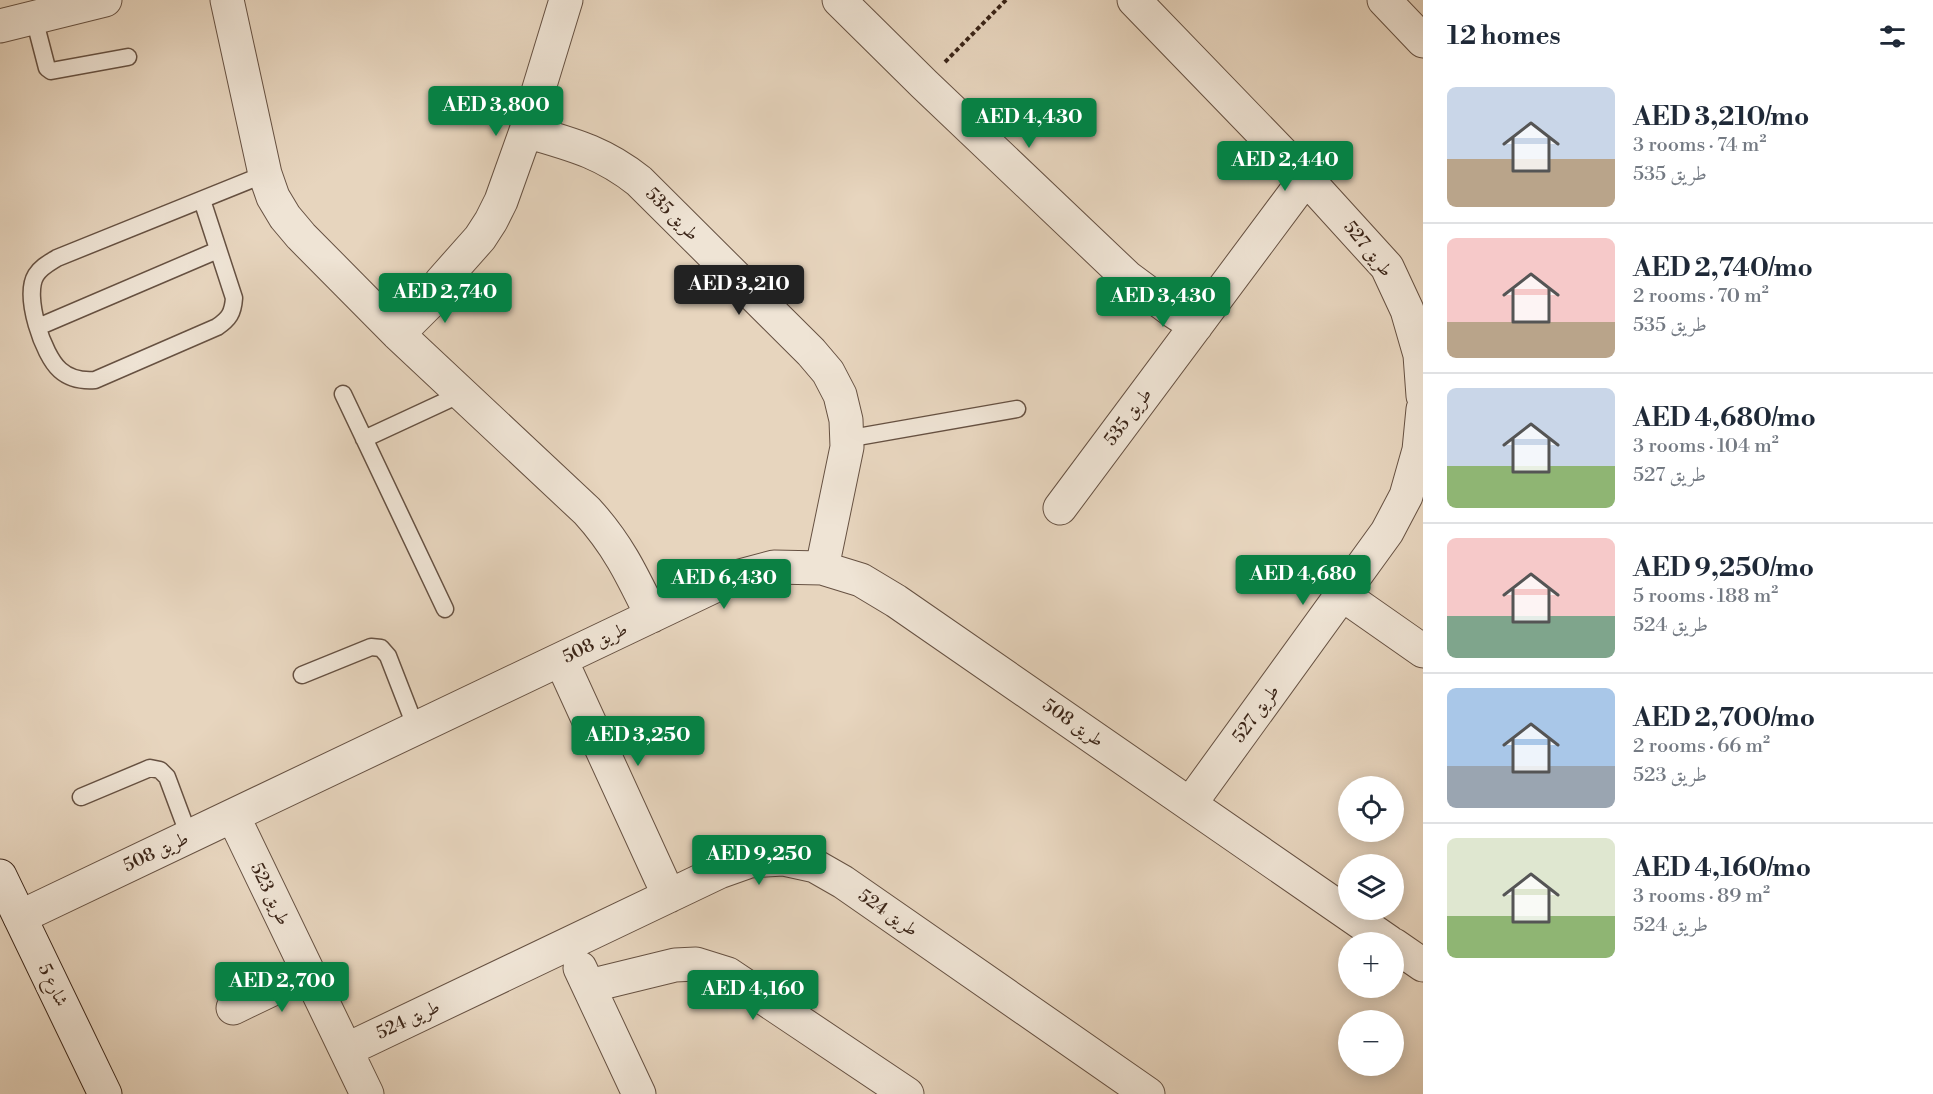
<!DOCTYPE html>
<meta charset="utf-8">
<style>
:root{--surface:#fff;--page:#f2f2f3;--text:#1f2937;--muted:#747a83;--line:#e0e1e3;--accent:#0b8043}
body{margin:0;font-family:"Libre Bodoni",Amiri,serif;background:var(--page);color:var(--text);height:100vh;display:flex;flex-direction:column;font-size:22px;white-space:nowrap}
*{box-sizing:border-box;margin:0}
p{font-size:20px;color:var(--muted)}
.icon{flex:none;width:33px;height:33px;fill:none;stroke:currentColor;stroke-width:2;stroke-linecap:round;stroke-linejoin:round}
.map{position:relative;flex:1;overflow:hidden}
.side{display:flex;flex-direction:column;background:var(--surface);width:510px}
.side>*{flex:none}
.buttons{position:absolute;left:1338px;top:776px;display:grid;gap:12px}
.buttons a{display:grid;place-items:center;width:66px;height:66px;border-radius:50%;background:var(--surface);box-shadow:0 3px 15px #0003;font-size:30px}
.price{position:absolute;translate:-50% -51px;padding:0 14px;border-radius:6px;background:var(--accent);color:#fff;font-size:20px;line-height:39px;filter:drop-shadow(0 2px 3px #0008)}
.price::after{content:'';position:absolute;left:50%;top:36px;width:18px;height:14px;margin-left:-9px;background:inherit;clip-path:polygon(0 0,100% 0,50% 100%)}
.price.active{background:#222;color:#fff}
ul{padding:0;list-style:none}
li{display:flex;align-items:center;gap:18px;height:150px;padding:0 24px}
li+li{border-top:2px solid var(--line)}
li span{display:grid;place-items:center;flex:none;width:168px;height:120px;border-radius:9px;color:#555}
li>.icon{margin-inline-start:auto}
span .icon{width:72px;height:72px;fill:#fffc;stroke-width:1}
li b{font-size:26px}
h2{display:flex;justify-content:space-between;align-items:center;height:72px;padding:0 24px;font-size:26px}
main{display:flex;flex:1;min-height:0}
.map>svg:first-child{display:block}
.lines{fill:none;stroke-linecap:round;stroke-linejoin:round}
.lane-casing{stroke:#665142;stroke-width:19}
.street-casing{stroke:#665142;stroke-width:35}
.secondary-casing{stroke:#3b2518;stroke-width:35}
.path{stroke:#3b2518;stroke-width:4;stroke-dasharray:4.5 3;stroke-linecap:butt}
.lane{stroke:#efe4d5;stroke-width:16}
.street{stroke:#efe4d5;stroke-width:33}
.secondary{stroke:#efe4d5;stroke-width:33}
.labels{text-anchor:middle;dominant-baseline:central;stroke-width:6;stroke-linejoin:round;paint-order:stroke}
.street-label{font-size:18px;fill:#3b2518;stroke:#efe4d5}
</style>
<main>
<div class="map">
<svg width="1423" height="1094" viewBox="0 0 1423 1094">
<rect width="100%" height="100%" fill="#e7d5be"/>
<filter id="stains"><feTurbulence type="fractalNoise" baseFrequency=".00333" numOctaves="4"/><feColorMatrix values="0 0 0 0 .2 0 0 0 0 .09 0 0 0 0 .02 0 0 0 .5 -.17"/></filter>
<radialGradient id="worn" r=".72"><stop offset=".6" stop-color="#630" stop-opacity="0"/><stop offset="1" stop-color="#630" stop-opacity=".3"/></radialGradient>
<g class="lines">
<defs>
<path id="lane" d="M34 18 47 68 51 71 128 57
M202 200 234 298C233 313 229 319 217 327L95 380C82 381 70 379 60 370 43 355 23 296 36 275 41 267 49 263 57 258L265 174
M38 327 218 250
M343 394 445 609
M364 439 461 394
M846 439 1017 409
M302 675 371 647 381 648 388 656 416 728
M81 797 150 768 160 770 167 777 189 836"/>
<path id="street" d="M227 0 265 174 273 197 285 217 301 236 398 334 587 511C618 545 632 575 652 616
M839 0 924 84 1127 277 1173 311 1196 326
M1134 0 1306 178 1387 267 1407 310 1420 355 1423 396
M1384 0 1423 41
M0 26 105 0
M526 131C570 144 601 151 639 181L811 352 828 372 840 395 846 420 847 447 822 568
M398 334 435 297 441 282 480 238 491 221 501 201 526 131 566 0
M1060 508 1306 178
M1343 595 1423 651
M561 660 669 896
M1190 804 1387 532 1406 496 1419 450 1423 409
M233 816 367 1094
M20 917 729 579 774 567 822 568 861 580 896 601 1389 942
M1394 945 1423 965
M580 968 639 1094
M589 986 675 965 696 964 728 974 907 1094
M233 1008 308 972
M346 1050 719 872 750 861 783 859 815 866 843 882 1148 1094"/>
<path id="secondary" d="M0 876 105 1094"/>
</defs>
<!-- lane casing -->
<use href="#lane" class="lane-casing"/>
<!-- street casing -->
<use href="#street" class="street-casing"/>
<!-- secondary casing -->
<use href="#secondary" class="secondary-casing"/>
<!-- path -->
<path class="path" d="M945 62 1006 0"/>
<!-- lane -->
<use href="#lane" class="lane"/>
<!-- street -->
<use href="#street" class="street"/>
<!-- secondary -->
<use href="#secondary" class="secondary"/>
</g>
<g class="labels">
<!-- street labels -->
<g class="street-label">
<text transform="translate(672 214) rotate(45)">طريق 535</text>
<text transform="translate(1368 249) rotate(51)">طريق 527</text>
<text transform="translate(1128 417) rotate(-53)">طريق 535</text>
<text transform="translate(595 643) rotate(-26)">طريق 508</text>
<text transform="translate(1256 714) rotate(-54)">طريق 527</text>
<text transform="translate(1073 723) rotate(35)">طريق 508</text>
<text transform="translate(156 852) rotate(-25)">طريق 508</text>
<text transform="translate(270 894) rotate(64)">طريق 523</text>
<text transform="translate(888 913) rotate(35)">طريق 524</text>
<text transform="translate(53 985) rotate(64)">شارع 5</text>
<text transform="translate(408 1020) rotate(-25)">طريق 524</text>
</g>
</g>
<rect width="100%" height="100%" filter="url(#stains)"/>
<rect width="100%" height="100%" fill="url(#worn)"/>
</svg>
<div class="buttons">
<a><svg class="icon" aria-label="locate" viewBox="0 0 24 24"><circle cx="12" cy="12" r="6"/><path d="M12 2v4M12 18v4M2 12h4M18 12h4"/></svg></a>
<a><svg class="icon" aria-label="layers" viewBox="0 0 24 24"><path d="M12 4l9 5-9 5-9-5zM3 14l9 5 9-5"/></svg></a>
<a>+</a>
<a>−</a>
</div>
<b class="price" style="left:496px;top:137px">AED 3,800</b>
<b class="price" style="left:1029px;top:149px">AED 4,430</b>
<b class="price" style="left:1285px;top:192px">AED 2,440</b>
<b class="price active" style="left:739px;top:316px">AED 3,210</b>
<b class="price" style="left:445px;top:324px">AED 2,740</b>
<b class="price" style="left:1163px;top:328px">AED 3,430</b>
<b class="price" style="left:1303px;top:606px">AED 4,680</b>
<b class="price" style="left:724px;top:610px">AED 6,430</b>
<b class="price" style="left:638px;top:767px">AED 3,250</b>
<b class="price" style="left:759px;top:886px">AED 9,250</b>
<b class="price" style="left:282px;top:1013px">AED 2,700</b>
<b class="price" style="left:753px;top:1021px">AED 4,160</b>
</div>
<section class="side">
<h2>12 homes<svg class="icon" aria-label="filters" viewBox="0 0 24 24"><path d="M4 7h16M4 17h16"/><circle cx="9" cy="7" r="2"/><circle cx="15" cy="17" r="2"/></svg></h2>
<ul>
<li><span style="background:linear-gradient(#c9d6e8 60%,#b9a48a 0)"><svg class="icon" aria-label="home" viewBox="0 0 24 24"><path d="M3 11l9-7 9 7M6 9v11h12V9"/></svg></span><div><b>AED 3,210/mo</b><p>3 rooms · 74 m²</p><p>طريق 535</p></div></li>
<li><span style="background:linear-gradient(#f6c9c9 70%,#b9a48a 0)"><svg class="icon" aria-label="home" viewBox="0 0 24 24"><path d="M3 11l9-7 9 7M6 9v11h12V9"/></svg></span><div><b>AED 2,740/mo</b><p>2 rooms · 70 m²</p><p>طريق 535</p></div></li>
<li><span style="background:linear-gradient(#c9d6e8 65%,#8fb573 0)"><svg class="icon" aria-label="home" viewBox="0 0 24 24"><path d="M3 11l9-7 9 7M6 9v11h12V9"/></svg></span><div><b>AED 4,680/mo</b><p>3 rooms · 104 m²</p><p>طريق 527</p></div></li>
<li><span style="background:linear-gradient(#f6c9c9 65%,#7fa58c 0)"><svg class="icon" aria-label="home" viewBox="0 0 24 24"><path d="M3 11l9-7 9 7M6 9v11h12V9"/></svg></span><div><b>AED 9,250/mo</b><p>5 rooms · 188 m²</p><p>طريق 524</p></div></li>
<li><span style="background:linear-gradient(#a9c7e8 65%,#9aa5b1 0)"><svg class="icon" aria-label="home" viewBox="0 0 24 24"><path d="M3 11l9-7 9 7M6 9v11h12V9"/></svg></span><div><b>AED 2,700/mo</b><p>2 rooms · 66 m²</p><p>طريق 523</p></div></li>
<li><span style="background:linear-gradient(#dfe7d0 65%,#8fb573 0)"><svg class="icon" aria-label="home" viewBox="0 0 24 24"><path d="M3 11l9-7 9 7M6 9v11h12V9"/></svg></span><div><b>AED 4,160/mo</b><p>3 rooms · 89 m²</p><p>طريق 524</p></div></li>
</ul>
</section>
</main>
